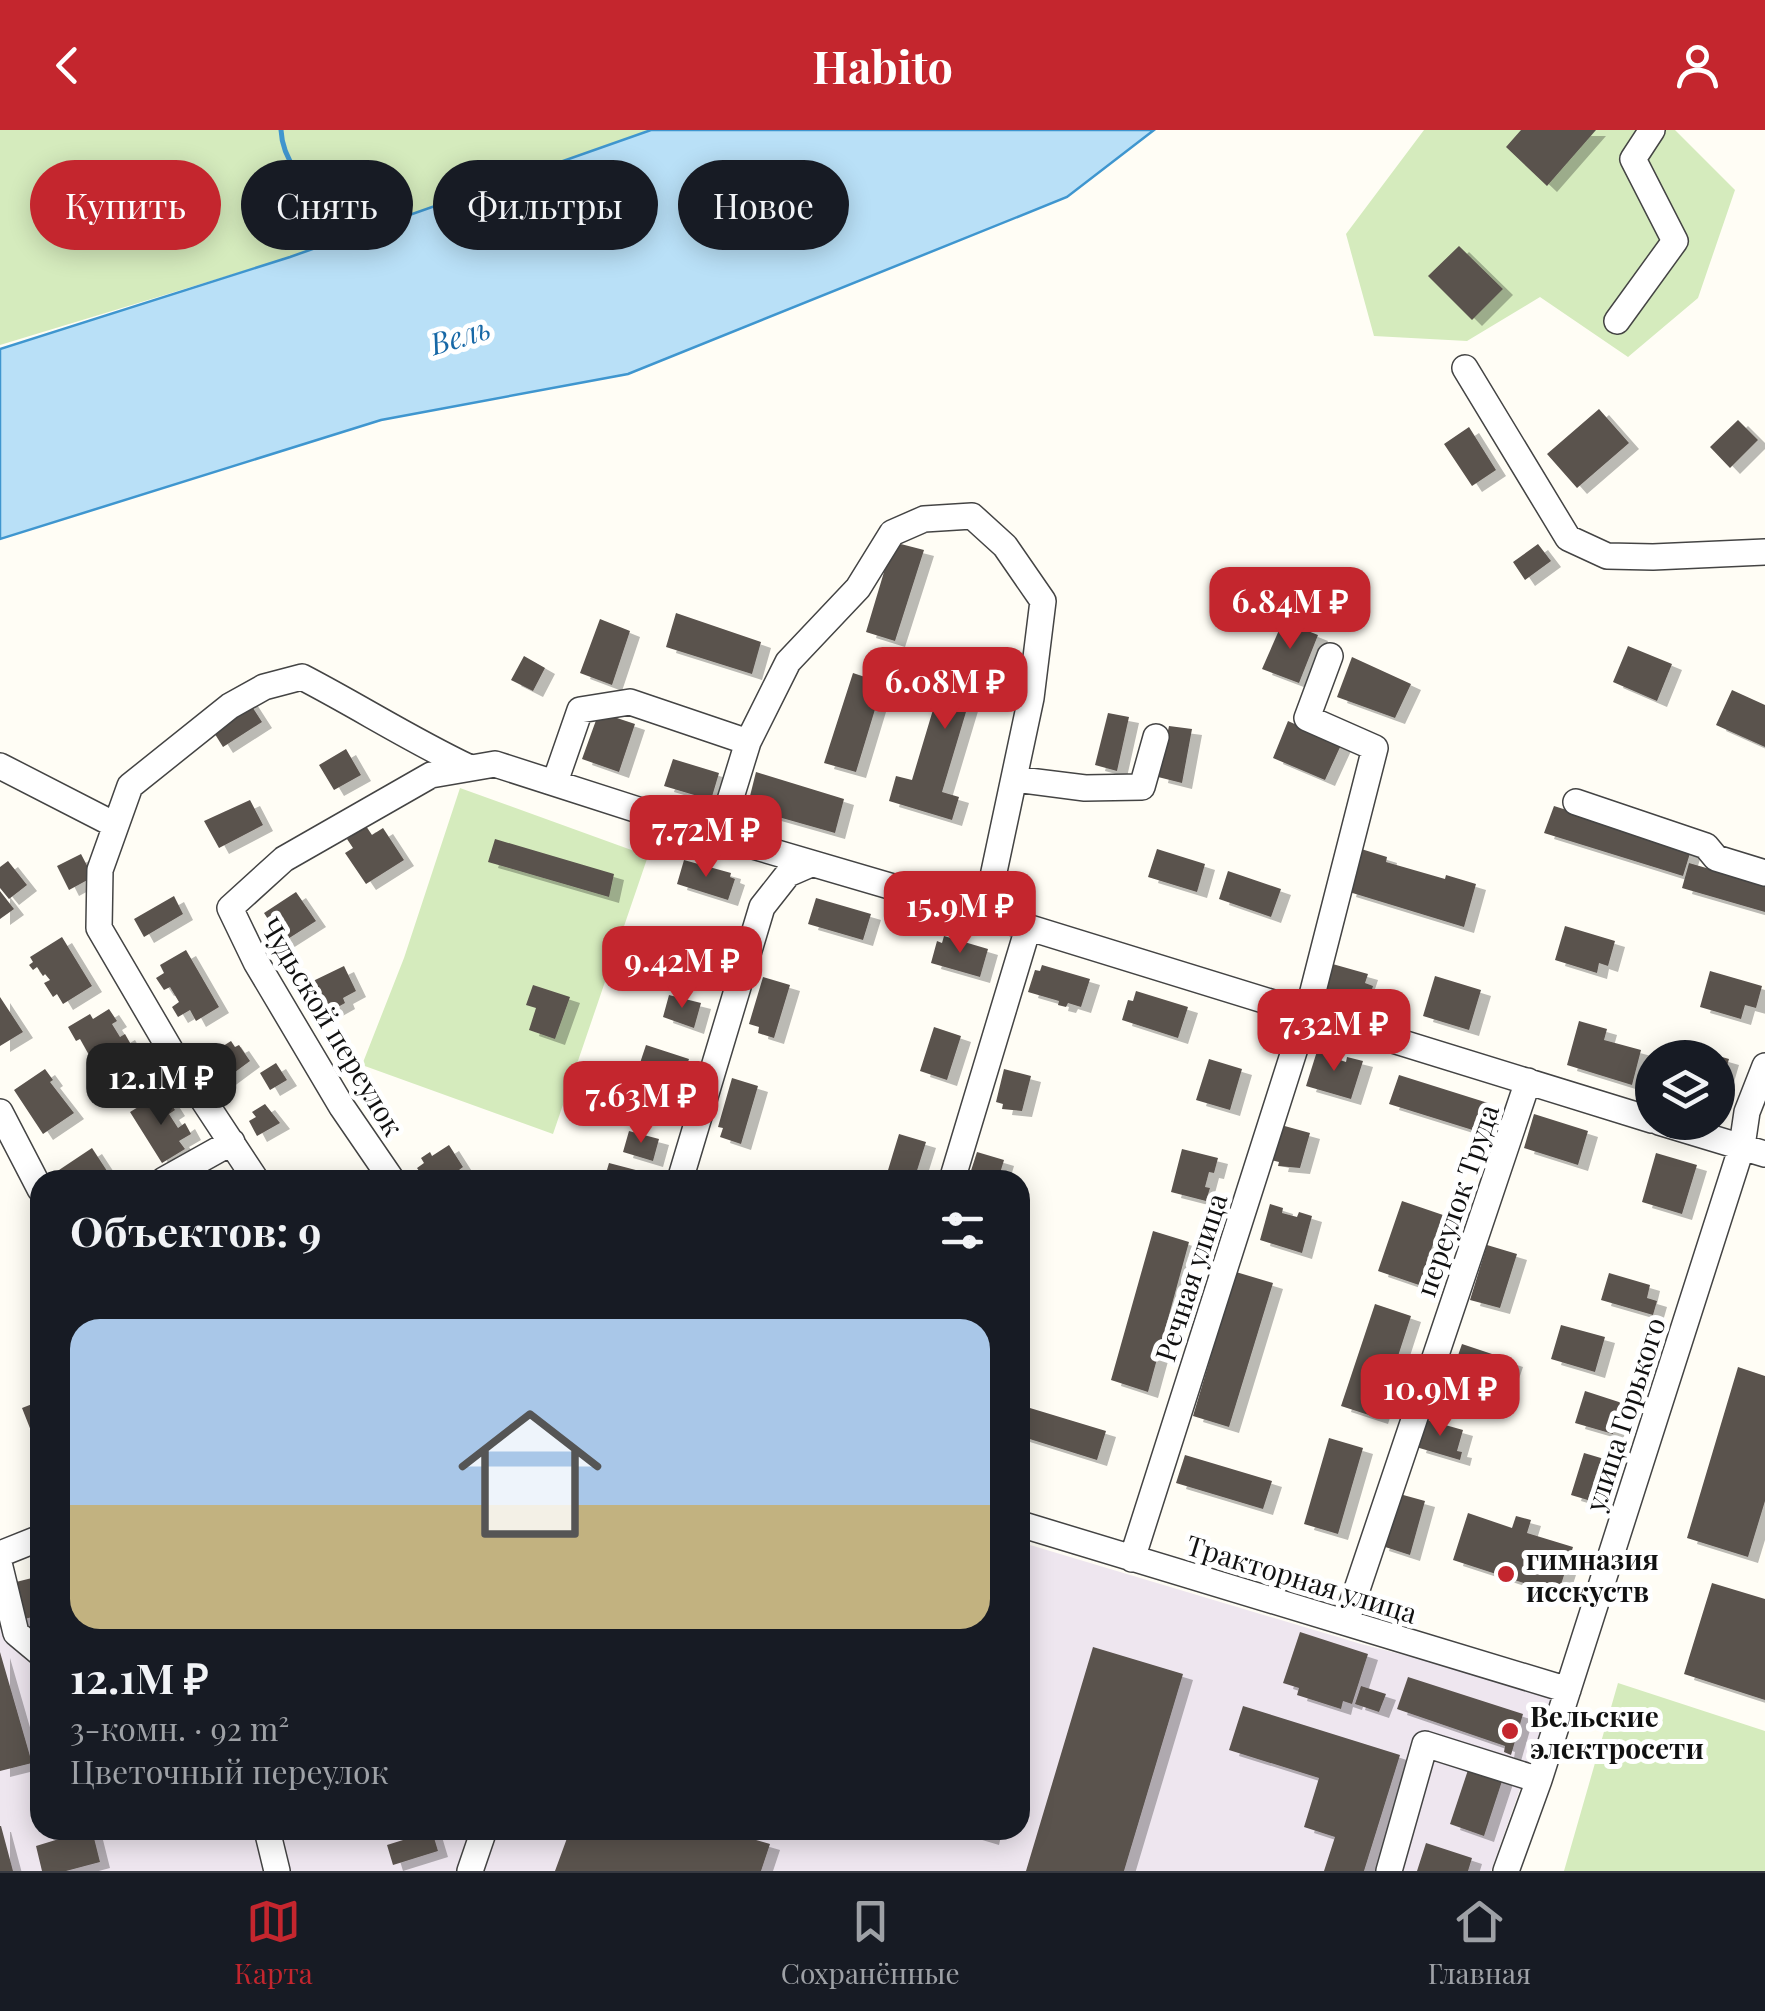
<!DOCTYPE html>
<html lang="ru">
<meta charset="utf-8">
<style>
:root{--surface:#171b24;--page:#20242c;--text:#f1f3f6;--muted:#9ea1a6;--line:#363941;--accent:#c4262e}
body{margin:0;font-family:"Playfair Display",serif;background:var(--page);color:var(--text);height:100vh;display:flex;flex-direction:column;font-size:38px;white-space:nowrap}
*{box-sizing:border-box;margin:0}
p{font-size:32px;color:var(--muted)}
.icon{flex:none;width:55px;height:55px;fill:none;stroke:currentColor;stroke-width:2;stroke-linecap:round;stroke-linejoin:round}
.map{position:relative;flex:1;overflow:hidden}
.drawer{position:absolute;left:30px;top:1040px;width:1000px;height:670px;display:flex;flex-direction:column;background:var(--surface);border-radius:30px;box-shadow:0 5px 25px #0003}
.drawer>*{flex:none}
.banner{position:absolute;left:30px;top:30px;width:1000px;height:90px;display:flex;gap:20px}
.buttons{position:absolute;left:1635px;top:910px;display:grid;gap:20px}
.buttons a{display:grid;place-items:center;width:100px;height:100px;border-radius:50%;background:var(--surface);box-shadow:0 5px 25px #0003;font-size:50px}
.price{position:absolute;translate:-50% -85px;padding:0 22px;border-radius:20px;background:var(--accent);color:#fff;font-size:32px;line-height:65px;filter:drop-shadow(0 2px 5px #0008)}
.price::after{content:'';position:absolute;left:50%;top:60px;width:30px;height:22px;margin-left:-15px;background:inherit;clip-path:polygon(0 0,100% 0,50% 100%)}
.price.current{background:#222;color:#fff}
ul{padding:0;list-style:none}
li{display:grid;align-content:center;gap:20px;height:530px;padding:0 40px}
li span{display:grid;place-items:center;height:310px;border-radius:30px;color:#555}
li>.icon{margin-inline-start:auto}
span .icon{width:180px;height:180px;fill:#fffc;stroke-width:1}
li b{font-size:42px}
h2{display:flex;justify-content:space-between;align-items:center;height:120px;padding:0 40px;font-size:42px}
.chip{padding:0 35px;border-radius:45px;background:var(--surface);box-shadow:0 5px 25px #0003;font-size:35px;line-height:90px}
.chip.current{background:var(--accent);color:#fff}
header{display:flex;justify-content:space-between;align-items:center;height:130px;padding:0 40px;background:var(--accent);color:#fff;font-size:45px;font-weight:700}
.dock{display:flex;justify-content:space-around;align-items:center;height:140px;border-top:2px solid var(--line);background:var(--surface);font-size:28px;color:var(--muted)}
.dock a{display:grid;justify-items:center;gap:5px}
.dock .current{color:var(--accent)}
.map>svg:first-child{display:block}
.industrial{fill:#eee6ef}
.green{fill:#d5ebbd}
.water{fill:#b9e0f7;stroke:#3f96cf;stroke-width:2.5}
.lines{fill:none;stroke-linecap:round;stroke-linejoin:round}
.stream{stroke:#3f96cf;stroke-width:5}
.building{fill:#5a524d;filter:url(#shadow)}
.minor-casing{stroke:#444;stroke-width:28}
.minor{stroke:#fff;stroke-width:25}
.poi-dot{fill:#c4262e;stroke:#fff;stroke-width:4}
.labels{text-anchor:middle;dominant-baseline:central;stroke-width:10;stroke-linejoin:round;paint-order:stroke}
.street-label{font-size:28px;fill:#111;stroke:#fff}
.poi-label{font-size:28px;font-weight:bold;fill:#111;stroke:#fff;text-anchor:start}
.water-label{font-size:30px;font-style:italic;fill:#1768a6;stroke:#fff}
</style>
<header><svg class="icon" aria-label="back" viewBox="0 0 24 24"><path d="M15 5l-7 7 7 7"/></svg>Habito<svg class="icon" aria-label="person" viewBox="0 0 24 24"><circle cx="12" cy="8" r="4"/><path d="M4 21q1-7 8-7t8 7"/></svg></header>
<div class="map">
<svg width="1765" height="1741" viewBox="0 0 1765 1741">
<defs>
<filter id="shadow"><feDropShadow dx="10" dy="6" stdDeviation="0" flood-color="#0004"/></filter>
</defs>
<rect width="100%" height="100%" fill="#fffdf5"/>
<!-- industrial -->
<path class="industrial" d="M1020 1412 1361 1514 1554 1563 1491 1741H0V1465L40 1444V1700H1020Z"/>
<!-- green -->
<path class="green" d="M0 0H651L290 127 0 215Z
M1424 0H1675L1735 60 1698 168 1628 227 1540 167 1467 211 1374 206 1346 104Z
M460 658 648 726 553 1004 362 935 404 828Z
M1618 1553 1765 1601V1741H1564Z"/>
<!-- water -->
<path class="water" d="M651 0H1154L1067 67 628 244 381 290 0 409V219L290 127Z"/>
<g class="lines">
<!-- stream -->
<path class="stream" d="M281 0C283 47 332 73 358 108"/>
</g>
<!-- building -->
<path class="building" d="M1521 0H1596L1547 56 1506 17Z
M1459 116 1503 159 1472 190 1428 146Z
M1599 279 1629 313 1577 358 1547 324Z
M1738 290 1758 310 1730 338 1710 317Z
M1469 297 1496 340 1472 356 1444 314Z
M893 412 924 420 895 511 866 502Z
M1538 414 1551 431 1525 450 1513 432Z
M676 483 761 512 752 544 666 517Z
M600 489 630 501 612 555 580 543Z
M1283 491 1318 505 1299 553 1262 539Z
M1628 516 1672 534 1657 571 1613 552Z
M934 521 1008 543 1000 570 972 562 942 662 959 667 952 690 889 671 896 646 912 650 941 553 926 548Z
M524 526 545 538 533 561 511 550Z
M1352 527 1411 554 1395 588 1337 567Z
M853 543 883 553 856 642 824 633Z
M1732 560 1765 575V617L1716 595Z
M242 561 262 592 223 617 203 585Z
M599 582 635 594 619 642 582 629Z
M1108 583 1129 587 1117 641 1095 635Z
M1288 591 1341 615 1325 650 1273 628Z
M1169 596 1192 599 1182 653 1158 647Z
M346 619 361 645 334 660 319 635Z
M673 629 719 643 711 670 664 656Z
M756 642 844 669 835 703 747 678Z
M250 670 263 695 219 718 204 691Z
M1554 676 1691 720 1683 746 1544 703Z
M366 696 372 705 383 698 404 730 366 754 345 723 353 718 347 709Z
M495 709 614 744 609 767 488 732Z
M1358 718 1387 727 1386 732 1445 749 1446 745 1476 754 1464 797 1346 761Z
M1157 719 1205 734 1197 762 1148 747Z
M81 724 93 747 69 760 57 736Z
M684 730 731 743 730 747 735 749 728 770 677 754Z
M8 731 27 755 9 769 0 758V737Z
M1689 733 1765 755V782L1682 758Z
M1228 741 1281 759 1271 787 1219 769Z
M0 761 14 779 0 789Z
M296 762 316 791 283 812 264 783Z
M174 766 183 784 144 807 134 789Z
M816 768 871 784 863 810 808 794Z
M1565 796 1615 811 1608 836 1599 833 1597 843 1555 830Z
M944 806 988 819 980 847 931 833 937 811 942 813Z
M62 807 92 856 63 874 57 864 53 867 44 853 50 850 45 844 43 846 37 837 33 840 29 835 33 832 30 827Z
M674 808 718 821 712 842 697 838 695 844 674 837 676 832 668 830Z
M186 820 219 877 196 891 190 880 178 887 172 877 179 872 170 857 164 860 156 848 164 843 160 835Z
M1329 833 1368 844 1365 853 1373 856 1369 870 1322 858Z
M1042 835 1090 849 1081 877 1068 873 1066 877 1058 875 1059 871 1028 862 1035 840 1040 841Z
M344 836 356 861 343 868 345 873 329 882 313 851Z
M1710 841 1762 856 1756 878 1745 875 1741 889 1700 877Z
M1435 846 1481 860 1469 900 1423 886Z
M763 847 790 855 774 908 758 903 759 897 749 894Z
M533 855 570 867 555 909 529 900 536 878 526 875Z
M1136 861 1188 877 1178 908 1122 890 1128 870 1133 871Z
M669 865 701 873 694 898 663 887Z
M0 867 23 902 0 916Z
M109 879 117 891 112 894 120 907 125 904 134 920 98 941 80 909 76 911 68 897 90 884 93 889Z
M1579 891 1607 899 1604 910 1641 920 1632 955 1567 935Z
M934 897 961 906 947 950 920 941Z
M231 911 235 917 239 915 250 931 223 951 220 947 213 951 205 939 213 934 206 927Z
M646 915 689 929 683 948 640 933Z
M1687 917 1729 929 1719 963 1718 928H1684Z
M1318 918 1332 922 1331 927 1346 932 1347 927 1363 931 1351 969 1306 956Z
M1209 929 1242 939 1230 980 1196 970Z
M276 933 287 950 270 960 260 943Z
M45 939 53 950 50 952 74 983 43 1004 14 960Z
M1004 939 1031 946 1022 981 1002 979 1003 974 996 972Z
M1399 945 1488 973 1479 1002 1389 974Z
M732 948 758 956 741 1014 720 1007 723 998 718 997Z
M153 968 158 976 168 969 175 980 169 984 178 998 185 993 191 1004 179 1011 185 1019 162 1033 130 982Z
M265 974 280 993 257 1006 249 991 256 987 252 982Z
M1534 984 1588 1001 1578 1035 1524 1018Z
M1281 995 1310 1003 1300 1038 1278 1036 1279 1032 1271 1030Z
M629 1001 659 1009 653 1031 623 1022Z
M899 1004 926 1012 914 1050H885Z
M449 1015 463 1037 459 1040 465 1050H425L417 1038 424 1033 421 1028 430 1022 432 1026Z
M92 1018 113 1050H61L56 1042Z
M1182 1019 1218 1028 1214 1043 1209 1042 1205 1057 1210 1058 1206 1071 1171 1062Z
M977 1022 1004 1030 998 1050H968Z
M1656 1023 1697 1035 1682 1084 1642 1072Z
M609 1033 651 1044 650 1050H604Z
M298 1040 304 1050H281Z
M1402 1071 1443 1085 1419 1155 1378 1141Z
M1270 1074 1283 1078 1282 1083 1297 1087 1299 1082 1312 1086 1302 1123 1260 1110Z
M1153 1101 1189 1112 1148 1262 1111 1250Z
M1487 1115 1517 1124 1500 1178 1470 1170Z
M1236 1142 1273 1153 1229 1297 1193 1286Z
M1609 1143 1650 1155 1647 1168 1657 1171 1653 1185 1601 1170Z
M1375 1174 1411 1186 1378 1288 1341 1276Z
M1561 1195 1605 1207 1595 1242 1551 1229Z
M1462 1214 1513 1231 1500 1269 1449 1251Z
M1738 1237 1765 1246V1371L1748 1427 1687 1408Z
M1585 1261 1622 1273 1613 1304 1575 1293Z
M40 1271V1315L37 1316 22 1278Z
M1020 1275 1106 1301 1097 1330 1020 1306Z
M1424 1289 1463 1300 1457 1321 1462 1322 1460 1330 1416 1317Z
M1329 1308 1363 1318 1338 1404 1304 1394Z
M1584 1323 1611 1331 1598 1373 1571 1365Z
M1185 1325 1272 1351 1263 1379 1176 1353Z
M1396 1363 1425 1371 1410 1425 1379 1415Z
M1468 1383 1512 1398 1516 1386 1531 1390 1527 1403 1573 1417 1558 1464 1453 1430Z
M40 1446V1485L17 1491 8 1454Z
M1712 1453 1765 1469V1570L1684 1544Z
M1300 1502 1368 1524 1352 1574 1343 1571 1341 1579 1297 1565 1299 1558 1283 1553Z
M1093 1517 1183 1544 1124 1741H1026Z
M0 1522 32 1633 0 1641Z
M1408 1547 1523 1584 1511 1625 1504 1622 1505 1616 1397 1579Z
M1361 1556 1386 1564 1379 1582 1355 1574Z
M1243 1576 1400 1625 1364 1741H1324L1335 1707 1304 1697 1319 1648 1229 1620Z
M1470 1634 1504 1645 1484 1706 1450 1694Z
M0 1696H1L13 1741H0Z
M56 1700H92L100 1732 66 1741H42L36 1716 59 1709Z
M570 1700H721L770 1714 761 1741H555Z
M959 1700H991L989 1709Z
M432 1701 438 1721 393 1735 387 1715Z
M1426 1713 1472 1728 1468 1741H1417Z"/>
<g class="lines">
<defs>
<path id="minor" d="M1617 191 1675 111 1633 29 1652 0
M1465 238 1568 408 1607 426 1653 427 1765 422
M0 636 115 695
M1014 649 1085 658 1142 657 1156 607
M555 652 580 580 630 572 748 612
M1576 672 1706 716 1716 728 1765 743
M719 706 748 612 788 532 858 458 892 403 924 389 972 386 1005 416 1043 471 1031 568 985 784
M0 982 40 1059
M1659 992 1765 1024
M164 1050 232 1012
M256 1050 171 921 99 798 100 740 130 656 230 576 264 557 302 547C358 576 411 610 468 637
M392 1050 342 977 256 832 230 778 284 729 431 645 495 634 719 706 985 784 1652 990
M680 1050 762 777 788 744 811 734
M952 1050 1028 798
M1020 1394 1568 1560
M0 1424 40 1408
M1132 1429 1312 865 1375 618 1307 588 1330 526
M0 1437 16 1503 40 1523
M1346 1492 1528 951
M267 1700 277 1741
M470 1741 484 1700
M1389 1741 1425 1614 1539 1650
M1506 1741 1539 1650 1742 1016 1747 982 1765 936"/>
</defs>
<!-- minor casing -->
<use href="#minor" class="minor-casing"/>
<!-- minor -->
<use href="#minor" class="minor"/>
</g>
<!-- markers -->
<g class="poi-dot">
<circle cx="1506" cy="1444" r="10"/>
<circle cx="1510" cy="1601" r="10"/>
</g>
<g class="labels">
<!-- street labels -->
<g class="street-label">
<text transform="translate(333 896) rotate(59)">Чудьской переулок</text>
<text transform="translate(1456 1070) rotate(-71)">переулок Труда</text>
<text transform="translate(1190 1147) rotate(-72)">Речная улица</text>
<text transform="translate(1624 1284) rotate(-72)">улица Горького</text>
<text transform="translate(1302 1448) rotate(17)">Тракторная улица</text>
</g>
<!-- poi labels -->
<g class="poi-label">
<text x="1526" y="1428">гимназия<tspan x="1526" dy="32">исскуств</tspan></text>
<text x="1530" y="1585">Вельские<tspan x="1530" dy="32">электросети</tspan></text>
</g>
<!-- water labels -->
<g class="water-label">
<text transform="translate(460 205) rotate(-17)">Вель</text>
</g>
</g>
</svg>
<div class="buttons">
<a><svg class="icon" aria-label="layers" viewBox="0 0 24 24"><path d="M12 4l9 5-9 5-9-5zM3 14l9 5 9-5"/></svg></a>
</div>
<b class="price" style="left:1290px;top:522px">6.84M ₽</b>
<b class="price" style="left:945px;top:602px">6.08M ₽</b>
<b class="price" style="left:706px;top:750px">7.72M ₽</b>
<b class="price" style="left:960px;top:826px">15.9M ₽</b>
<b class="price" style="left:682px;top:881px">9.42M ₽</b>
<b class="price" style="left:1334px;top:944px">7.32M ₽</b>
<b class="price current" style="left:161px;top:998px">12.1M ₽</b>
<b class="price" style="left:641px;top:1016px">7.63M ₽</b>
<b class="price" style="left:1440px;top:1309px">10.9M ₽</b>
<div class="banner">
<a class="chip current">Купить</a>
<a class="chip">Снять</a>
<a class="chip">Фильтры</a>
<a class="chip">Новое</a>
</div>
<section class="drawer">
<h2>Объектов: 9<svg class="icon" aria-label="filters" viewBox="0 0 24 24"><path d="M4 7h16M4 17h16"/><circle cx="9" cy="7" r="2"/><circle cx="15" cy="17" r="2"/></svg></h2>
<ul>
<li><span style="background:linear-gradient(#a9c7e8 60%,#c2b280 0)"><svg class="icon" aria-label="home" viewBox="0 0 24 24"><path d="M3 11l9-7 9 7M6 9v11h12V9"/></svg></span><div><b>12.1M ₽</b><p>3-комн. · 92 m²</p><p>Цветочный переулок</p></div></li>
</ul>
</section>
</div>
<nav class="dock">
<a class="current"><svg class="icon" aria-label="map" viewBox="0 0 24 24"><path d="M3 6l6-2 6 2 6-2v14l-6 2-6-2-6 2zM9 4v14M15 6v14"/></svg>Карта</a>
<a><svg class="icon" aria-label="saved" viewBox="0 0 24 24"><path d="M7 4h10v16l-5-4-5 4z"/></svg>Сохранённые</a>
<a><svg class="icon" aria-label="home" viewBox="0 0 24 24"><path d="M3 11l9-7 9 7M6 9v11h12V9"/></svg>Главная</a>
</nav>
